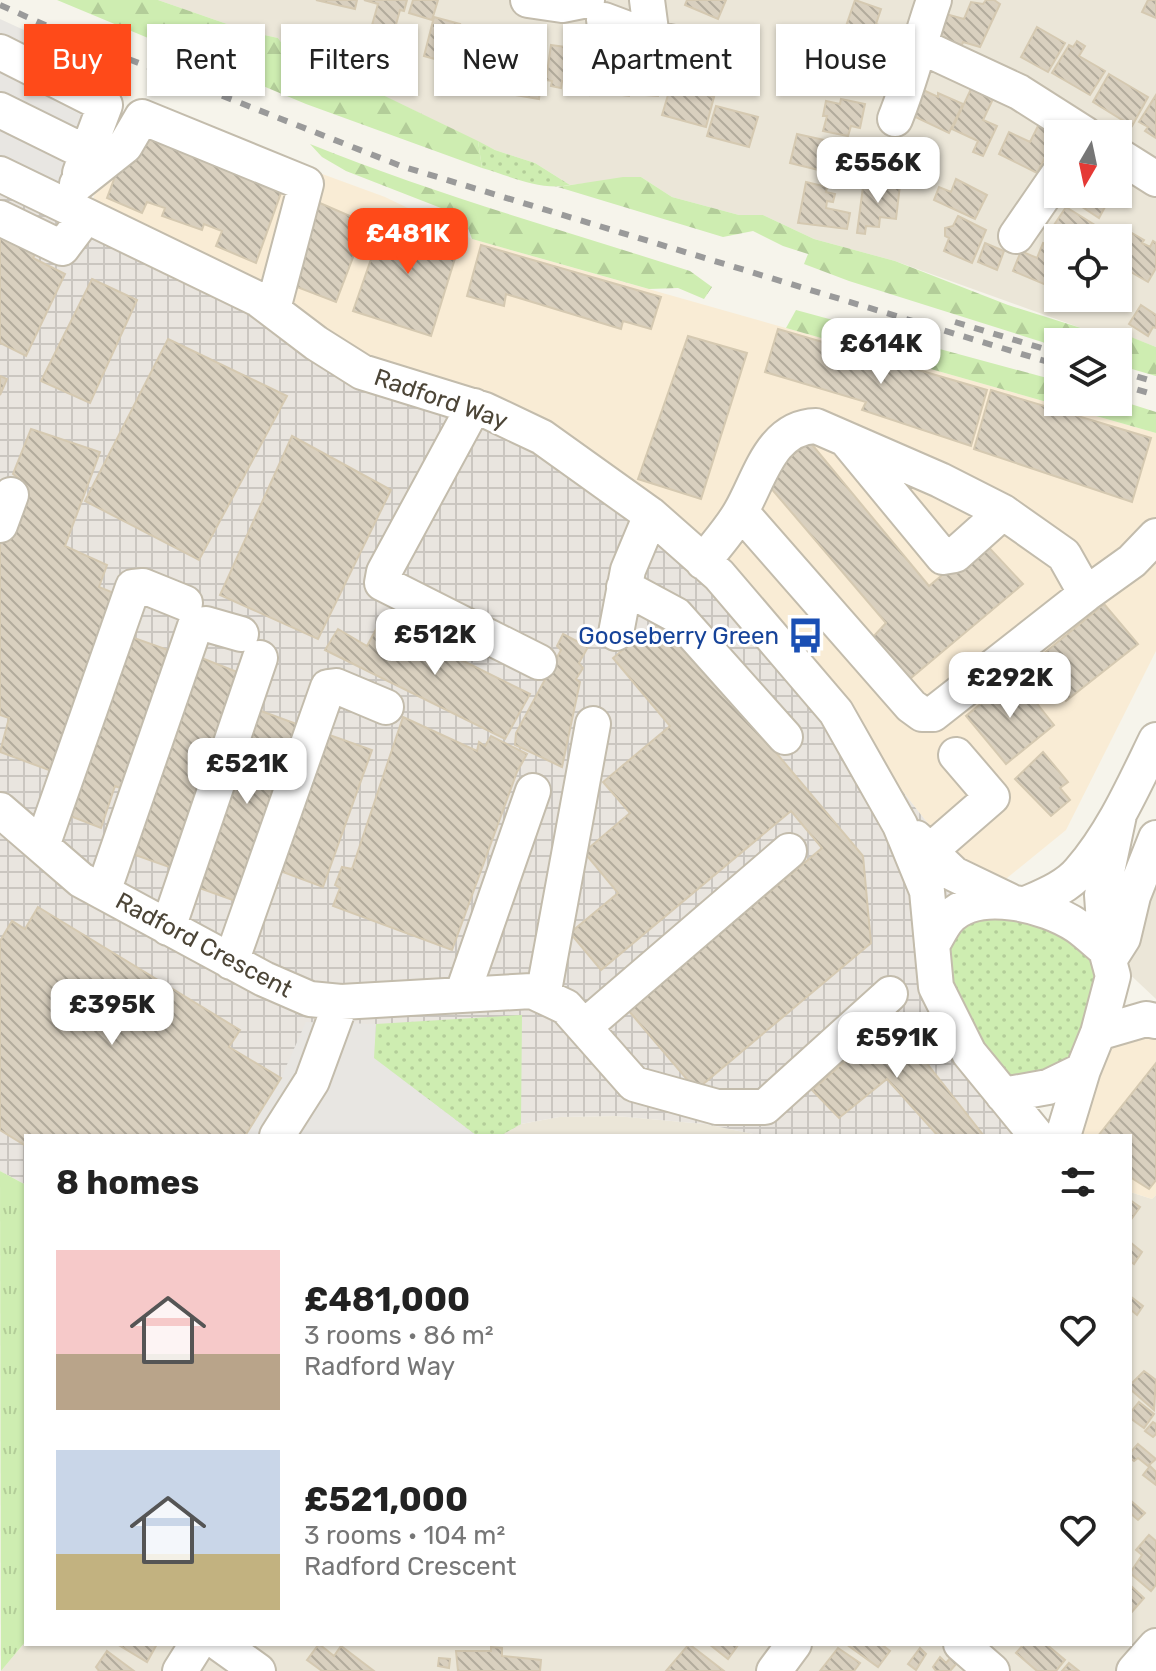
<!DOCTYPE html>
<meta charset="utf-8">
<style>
:root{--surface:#fff;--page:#f2f2f2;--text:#222;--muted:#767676;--accent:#ff4a19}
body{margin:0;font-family:Rubik,sans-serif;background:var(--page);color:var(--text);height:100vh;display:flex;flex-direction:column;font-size:30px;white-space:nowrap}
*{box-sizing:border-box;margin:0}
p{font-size:26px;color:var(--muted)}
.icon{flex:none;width:44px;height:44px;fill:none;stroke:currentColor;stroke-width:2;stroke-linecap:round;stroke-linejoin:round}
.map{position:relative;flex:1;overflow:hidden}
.drawer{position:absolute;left:24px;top:1134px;width:1108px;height:512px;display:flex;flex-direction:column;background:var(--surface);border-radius:0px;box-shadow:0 2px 6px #0004}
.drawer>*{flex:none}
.banner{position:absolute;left:24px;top:24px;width:1108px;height:72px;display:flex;gap:16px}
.needle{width:52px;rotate:189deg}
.controls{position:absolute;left:1044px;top:120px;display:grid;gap:16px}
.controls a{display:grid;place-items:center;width:88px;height:88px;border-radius:0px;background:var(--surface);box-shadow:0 2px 6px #0004;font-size:40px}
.price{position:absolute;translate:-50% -68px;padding:0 18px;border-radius:16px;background:#fff;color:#222;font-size:26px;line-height:52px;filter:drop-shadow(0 2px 4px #0008)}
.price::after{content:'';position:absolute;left:50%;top:48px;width:24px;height:18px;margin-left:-12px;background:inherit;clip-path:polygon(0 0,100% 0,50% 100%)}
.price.on{background:var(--accent);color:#fff}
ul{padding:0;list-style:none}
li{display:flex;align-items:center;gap:24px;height:200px;padding:0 32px}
li span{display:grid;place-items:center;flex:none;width:224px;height:160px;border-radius:0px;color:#555}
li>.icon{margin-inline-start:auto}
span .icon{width:96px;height:96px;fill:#fffc;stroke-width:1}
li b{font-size:34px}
h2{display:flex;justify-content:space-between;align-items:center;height:96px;padding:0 32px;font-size:34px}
.pill{padding:0 28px;border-radius:0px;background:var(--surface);box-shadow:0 2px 6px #0004;font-size:28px;line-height:72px}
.pill.on{background:var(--accent);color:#fff}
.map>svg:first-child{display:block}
.residential{fill:#ebe6d8;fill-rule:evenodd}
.commercial{fill:#f9ecd5}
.industrial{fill:url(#industrial-grid)}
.grass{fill:url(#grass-dots)}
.forest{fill:url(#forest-firs)}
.park{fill:url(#park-tufts)}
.parking{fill:#e8e6e2}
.building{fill:url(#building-back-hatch);stroke:#d5c9b1;stroke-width:2}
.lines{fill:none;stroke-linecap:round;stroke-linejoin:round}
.minor-casing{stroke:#c3bcac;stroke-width:38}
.minor{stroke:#fff;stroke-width:34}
.rail{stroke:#9a9a9a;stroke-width:6;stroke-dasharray:10 10;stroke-linecap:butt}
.labels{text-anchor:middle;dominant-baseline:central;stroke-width:6;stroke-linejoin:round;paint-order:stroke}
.street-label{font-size:24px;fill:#4c4537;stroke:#fff}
.transit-label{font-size:24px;fill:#164399;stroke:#fff;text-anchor:end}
</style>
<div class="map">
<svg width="1156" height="1671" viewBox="0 0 1156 1671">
<defs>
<pattern id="industrial-grid" width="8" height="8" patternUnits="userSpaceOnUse" patternTransform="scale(2)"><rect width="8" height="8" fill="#e9e5df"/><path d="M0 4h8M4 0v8" fill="none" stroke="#cac6c0"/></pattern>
<pattern id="grass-dots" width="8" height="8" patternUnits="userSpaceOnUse" patternTransform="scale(2)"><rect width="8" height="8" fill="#ceedb1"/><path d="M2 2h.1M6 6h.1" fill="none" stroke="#b3cd99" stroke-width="1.8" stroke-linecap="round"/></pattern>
<pattern id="forest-firs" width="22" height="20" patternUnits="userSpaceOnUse" patternTransform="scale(2)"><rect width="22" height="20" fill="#ceedb1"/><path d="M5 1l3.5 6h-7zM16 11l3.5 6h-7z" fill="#b3cd99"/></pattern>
<pattern id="park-tufts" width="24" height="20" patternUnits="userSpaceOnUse" patternTransform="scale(2)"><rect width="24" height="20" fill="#ceedb1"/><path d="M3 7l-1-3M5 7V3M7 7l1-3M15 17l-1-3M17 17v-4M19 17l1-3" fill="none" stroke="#b3cd99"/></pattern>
<pattern id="building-back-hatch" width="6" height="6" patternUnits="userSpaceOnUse" patternTransform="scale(2)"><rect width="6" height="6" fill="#d9d0bf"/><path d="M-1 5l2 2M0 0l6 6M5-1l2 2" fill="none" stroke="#b2ab9c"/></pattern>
</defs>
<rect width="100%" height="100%" fill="#f6f4eb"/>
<!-- residential -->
<path class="residential" d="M158 0H1156V347L1112 330 1107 342 1081 328 895 261 814 239 763 215H739L672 197 641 177 570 185 535 163 495 150 327 68 297 65 278 38 250 32ZM1058 134H1118V194H1058ZM1058 238H1118V298H1058Z
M1156 826V999L1122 967Z
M616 1116 705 1124 763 1136H500L521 1124 559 1117Z
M1130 1192 1152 1199 1156 1195V1671H1L26 1641V1644H1130Z"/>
<!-- commercial -->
<path class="commercial" d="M131 104 385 197 472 239 1156 433V651L1066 830 985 896 881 764 362 372 86 216Z
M1156 1021V1195L1152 1199 1130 1192V1136H1063L1100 1033Z"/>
<!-- industrial -->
<path class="industrial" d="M0 174 316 343 485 410 629 499 881 764 985 896 920 987 936 1035 1025 1136H763L705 1124 616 1116 559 1117 521 1124 500 1136H26V1185L0 1171Z"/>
<!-- grass -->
<path class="grass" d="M478 141 495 150 535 163 570 185C541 191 510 176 482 168Z
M977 917 1040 919 1102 952 1079 1067 1010 1090 961 1018 942 947 953 932Z
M522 1015 521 1124 500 1136H477L373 1058 376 1024Z"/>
<!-- forest -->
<path class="forest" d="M57 0H158L250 32 278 38 297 65 327 68 478 141 482 168 306 104Z
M310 144C434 194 562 230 690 271L712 287 704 299 678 288 649 289 472 239 464 217 346 171 322 157Z
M623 177H641L672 197 739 215H763L814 239 895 261 1008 305 1081 328 1107 342 1111 329 1156 347V376L1118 365V342H1058V347L849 281 804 264 808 254 783 246 753 231 723 237 558 187Z
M796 310 1058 381V402H1118V400L1156 412V433L786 328Z"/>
<!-- park -->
<path class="park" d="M0 1171 26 1185V1641L1 1671Z"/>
<!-- parking -->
<path class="parking" d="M0 19 98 64 92 80 116 91 119 96 66 207 0 174Z
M306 1022 376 1024 374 1058 477 1136H245L281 1078Z"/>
<!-- building -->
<path class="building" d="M316 0H357L355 9Z
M364 0H407L404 11 400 10 392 39 370 32 378 4Z
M413 0H438L432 20 409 13Z
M687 0H726L718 19 685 5Z
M855 0 881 9 876 24 895 31 888 51 843 35Z
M986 0H994L1000 4 980 47 963 42 962 45 935 36 942 13 964 19 971 2 983 4Z
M1148 0H1156V18L1142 12Z
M434 17 460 24 453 48 460 50 456 65 424 56Z
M1037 27 1065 43 1048 72 1021 57Z
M472 29 501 36 486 93 459 86 463 68 458 66 463 50 467 51Z
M502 39 546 46 539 99 498 92V82H495Z
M834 39 879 53 877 62 864 59 859 74 867 75 862 93 829 83 834 68 826 66Z
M1077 41 1085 46 1079 56 1105 71 1090 95 1052 73 1069 45 1073 47Z
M551 45 595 51 589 95 570 92 571 82 562 81 561 88 551 86 552 81 546 80Z
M596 56 648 62 646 75 660 77 658 96 646 95 647 90 630 87 629 96 597 92 598 81H593Z
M1109 74 1148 97 1132 126 1093 102Z
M671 85 714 97 706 127 662 115Z
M919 88 938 97V93L963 104 949 133 907 113Z
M971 89 993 99 983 120 997 126 983 156 973 152 978 141 952 129Z
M1156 95V138L1145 131 1148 127 1139 122Z
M841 99 865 104 860 128 851 126 848 136 823 131 827 116H823L826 101 840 104Z
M716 106 758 117 749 147 707 136Z
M1039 124 1057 135 1037 173 999 154 1009 132 1030 142Z
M797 134 847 145 845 155 851 157 847 177 790 163Z
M144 137 282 190 256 263 216 246 222 231 204 224 202 230 162 216 165 208 147 202 142 213 107 198 122 158 134 162Z
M956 179 987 195 975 219 934 200 939 187 951 192Z
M806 182 827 187 826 192 835 194 833 202 827 201 826 208 850 213 847 229 798 223Z
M873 182 900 185 896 219 880 217 879 227 866 226 865 234 857 233 863 187Z
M1073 194H1112L1099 218 1070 199Z
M313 200 366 223 336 302 284 282Z
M1066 207 1095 225 1088 237 1091 238H1061L1050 231Z
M386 216 461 239 431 336 353 311Z
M958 216 986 230 972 263 944 251 949 238 945 236V228L953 226Z
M0 231 38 249 33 258 65 274 26 356 0 343Z
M1132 233 1144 240 1142 243 1150 247 1153 241 1156 243V268L1148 282 1129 271 1123 281 1118 278V257Z
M985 243 1004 251 997 270 978 262Z
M1043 243 1058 250V269L1051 287 1013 271 1021 251 1037 258Z
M481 245 661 297 651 329 623 321 621 329 506 294 504 306 467 296Z
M92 279 137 300 90 403 41 381Z
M1141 305 1156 315V328L1153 327 1148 336 1129 324Z
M778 329 987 390 971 446 862 410 866 402 765 372Z
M688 336 747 353 701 499 638 479Z
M168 339 287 396 199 560 85 501Z
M0 376 7 379 0 395Z
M991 390 1151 438 1132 502 974 449Z
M31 429 100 452 65 546 107 565 99 587 126 598 57 773 0 752 9 718 0 715V541L22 481 13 474Z
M292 436 391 490 318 639 220 595Z
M809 441 929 586 983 541 1023 584 905 683 871 639 886 623 764 480Z
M1104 604 1138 644 1066 701 1032 663Z
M662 617 863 856 871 943 696 1090 628 1010 822 848 791 811 601 970 570 933 618 893 584 852 630 813 603 782 670 726 613 658Z
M381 620 530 694 505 739 325 650 338 629 367 646Z
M120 633 171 651 120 788 115 786 101 828 57 811Z
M563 634 588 647 579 663 583 668 576 679 580 682 562 767 515 745 516 733 561 650 557 646Z
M199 657 240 673 172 868 121 850Z
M1015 676 1054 725 1006 764 966 716Z
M253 708 305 727 241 903 188 884Z
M403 717 477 751 479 742 485 746 491 736 527 754 517 772 452 950 333 906 340 888 335 885 342 867 352 869Z
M321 732 372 750 323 887 272 868Z
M1043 752 1068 782 1060 788 1070 800 1051 816 1015 779Z
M38 907 240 1030 229 1047 281 1078 245 1136H26V1146L0 1130V941L12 921 25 929Z
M900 1013 926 1043 918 1052 984 1136H938L887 1079 839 1118 812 1090Z
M1156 1063V1180L1149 1189 1130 1177V1136H1098Z
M1130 1200 1140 1207 1130 1221Z
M1130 1242 1142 1252 1134 1264 1130 1261Z
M1130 1296 1143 1306 1137 1315 1130 1309Z
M1144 1371 1156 1380 1154 1410 1130 1389V1385Z
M1139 1402 1154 1414 1144 1428 1130 1418V1413Z
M1153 1422 1156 1424V1434L1153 1437 1145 1431Z
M1138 1444 1156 1459 1148 1466 1138 1458 1134 1461 1130 1458V1453Z
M1150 1466 1156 1472V1485L1143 1475Z
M1130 1500 1145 1513 1138 1520 1130 1513Z
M1149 1535 1156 1541V1585L1151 1591 1130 1573 1142 1555 1136 1550Z
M1130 1585 1144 1598 1130 1614Z
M117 1644H157L147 1662Z
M319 1644 334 1656 341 1646 374 1671H322L307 1660Z
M689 1644 724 1671H666Z
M709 1644H737L738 1645 728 1659Z
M846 1644H881L890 1651 878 1667Z
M1024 1644H1046L1065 1660 1056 1671H1037L1016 1653Z
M491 1647 502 1648V1656L541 1660 540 1671H458L456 1651H491Z
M838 1648 860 1663 854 1671H820Z
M920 1648 926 1654 916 1670 908 1664Z
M107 1651 134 1671H99L96 1667Z
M940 1657 946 1663 951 1657 957 1663 950 1671H936L933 1667Z
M439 1658 450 1659 449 1668 438 1666Z
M1069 1663 1079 1671H1062Z"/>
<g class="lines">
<defs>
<path id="minor" d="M528 0 562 5 587 0
M647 0 652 38
M604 20 652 38 687 46
M918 45 1019 92 1085 134
M0 52 105 105 87 153
M0 110 87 153 80 173
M895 119C911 80 920 40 934 0
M1118 155 1156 179
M0 174 258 299 316 343 362 372 485 410 542 437 651 515 719 575 836 712 900 825 927 891 936 987 969 1053 1037 1136
M77 184 125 146 142 117 306 184 273 309
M0 218 62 248 86 216
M1016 236 1058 175
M474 406 384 572 382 583 539 662
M848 442 943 557 955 555 1003 512
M741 512 911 706 922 714H933L1086 594 1132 561 1156 536
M0 525 11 495
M703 562C716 545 731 529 741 511 760 478 771 427 816 426L940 480 1003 512 1064 555 1086 594
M624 587 676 615 785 737
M616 633 628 570 651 515
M0 810 81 880 264 979 310 999 341 1002 532 991 566 1007 634 1084 717 1107H765L890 994
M916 838 954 874 1010 901
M42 846 133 587 143 586 185 603
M931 850 992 797 956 755
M103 892 195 626 206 624 241 634
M1026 904C1044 896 1067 887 1080 871 1113 833 1134 785 1156 740
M168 928 260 658
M932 945C937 937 942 926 948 919 977 887 1046 905 1077 926 1087 933 1096 942 1106 950
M1109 960 1123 938 1133 896 1156 838
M231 962 328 687 336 686 386 707
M462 995 533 791
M543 996 593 724
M584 1027 789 851
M1098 1033 1146 1019 1156 1021
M1003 1095 1048 1087 1083 1070
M277 1136 312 1081 341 1002
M1063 1136 1083 1070 1098 1033 1113 976 1106 950 1102 895 1119 815
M220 1644 258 1671
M961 1644 992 1671
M180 1671 197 1644
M774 1671 794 1644
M1134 1671 1156 1646"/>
</defs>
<!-- minor casing -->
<use href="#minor" class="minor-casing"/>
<!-- minor -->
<use href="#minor" class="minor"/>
<!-- rail -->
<path class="rail" d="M0 5 70 36 401 166 1058 365
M955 322 1058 353
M1118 371 1156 382
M1118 384 1156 395"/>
</g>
<!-- icons -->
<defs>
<symbol id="bus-bare" viewBox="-9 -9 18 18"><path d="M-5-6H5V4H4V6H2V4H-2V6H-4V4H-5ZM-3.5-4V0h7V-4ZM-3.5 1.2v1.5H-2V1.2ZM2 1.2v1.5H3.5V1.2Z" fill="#1a4fb4" stroke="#fff" stroke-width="2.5" paint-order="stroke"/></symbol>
</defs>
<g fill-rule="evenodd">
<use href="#bus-bare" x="780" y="610" width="51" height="51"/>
</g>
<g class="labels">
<!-- street labels -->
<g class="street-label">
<text transform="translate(441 399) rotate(19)">Radford Way</text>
<text transform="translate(204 945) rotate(28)">Radford Crescent</text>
</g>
<!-- transit labels -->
<g class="transit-label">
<text x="779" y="636">Gooseberry Green</text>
</g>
</g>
</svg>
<div class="controls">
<a><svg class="needle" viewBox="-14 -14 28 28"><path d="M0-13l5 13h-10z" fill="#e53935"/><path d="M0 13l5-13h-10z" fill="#767676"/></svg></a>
<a><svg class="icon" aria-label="locate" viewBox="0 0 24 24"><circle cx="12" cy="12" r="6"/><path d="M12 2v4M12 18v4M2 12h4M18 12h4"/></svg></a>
<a><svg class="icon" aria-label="layers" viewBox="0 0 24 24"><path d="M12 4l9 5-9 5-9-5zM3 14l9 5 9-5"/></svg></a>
</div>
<b class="price" style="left:878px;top:205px">£556K</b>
<b class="price on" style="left:408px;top:276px">£481K</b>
<b class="price" style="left:881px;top:386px">£614K</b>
<b class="price" style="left:435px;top:677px">£512K</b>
<b class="price" style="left:1010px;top:720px">£292K</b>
<b class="price" style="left:247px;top:806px">£521K</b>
<b class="price" style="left:112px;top:1047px">£395K</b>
<b class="price" style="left:897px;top:1080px">£591K</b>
<div class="banner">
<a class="pill on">Buy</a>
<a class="pill">Rent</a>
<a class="pill">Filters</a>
<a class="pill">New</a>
<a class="pill">Apartment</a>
<a class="pill">House</a>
</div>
<section class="drawer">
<h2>8 homes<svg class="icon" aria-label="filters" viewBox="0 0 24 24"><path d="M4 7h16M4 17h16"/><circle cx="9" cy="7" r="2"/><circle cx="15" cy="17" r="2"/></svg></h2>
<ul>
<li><span style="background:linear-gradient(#f6c9c9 65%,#b9a48a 0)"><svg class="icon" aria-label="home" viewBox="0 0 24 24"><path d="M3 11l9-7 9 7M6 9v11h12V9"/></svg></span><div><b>£481,000</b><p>3 rooms · 86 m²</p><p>Radford Way</p></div><svg class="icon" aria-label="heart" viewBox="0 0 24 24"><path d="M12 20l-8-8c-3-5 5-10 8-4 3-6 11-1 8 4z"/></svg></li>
<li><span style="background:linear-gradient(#c9d6e8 65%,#c2b280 0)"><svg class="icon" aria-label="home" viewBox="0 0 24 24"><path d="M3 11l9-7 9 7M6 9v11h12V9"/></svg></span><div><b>£521,000</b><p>3 rooms · 104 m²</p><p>Radford Crescent</p></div><svg class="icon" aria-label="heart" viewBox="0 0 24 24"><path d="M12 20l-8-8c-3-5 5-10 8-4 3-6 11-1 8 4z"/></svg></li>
</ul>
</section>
</div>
